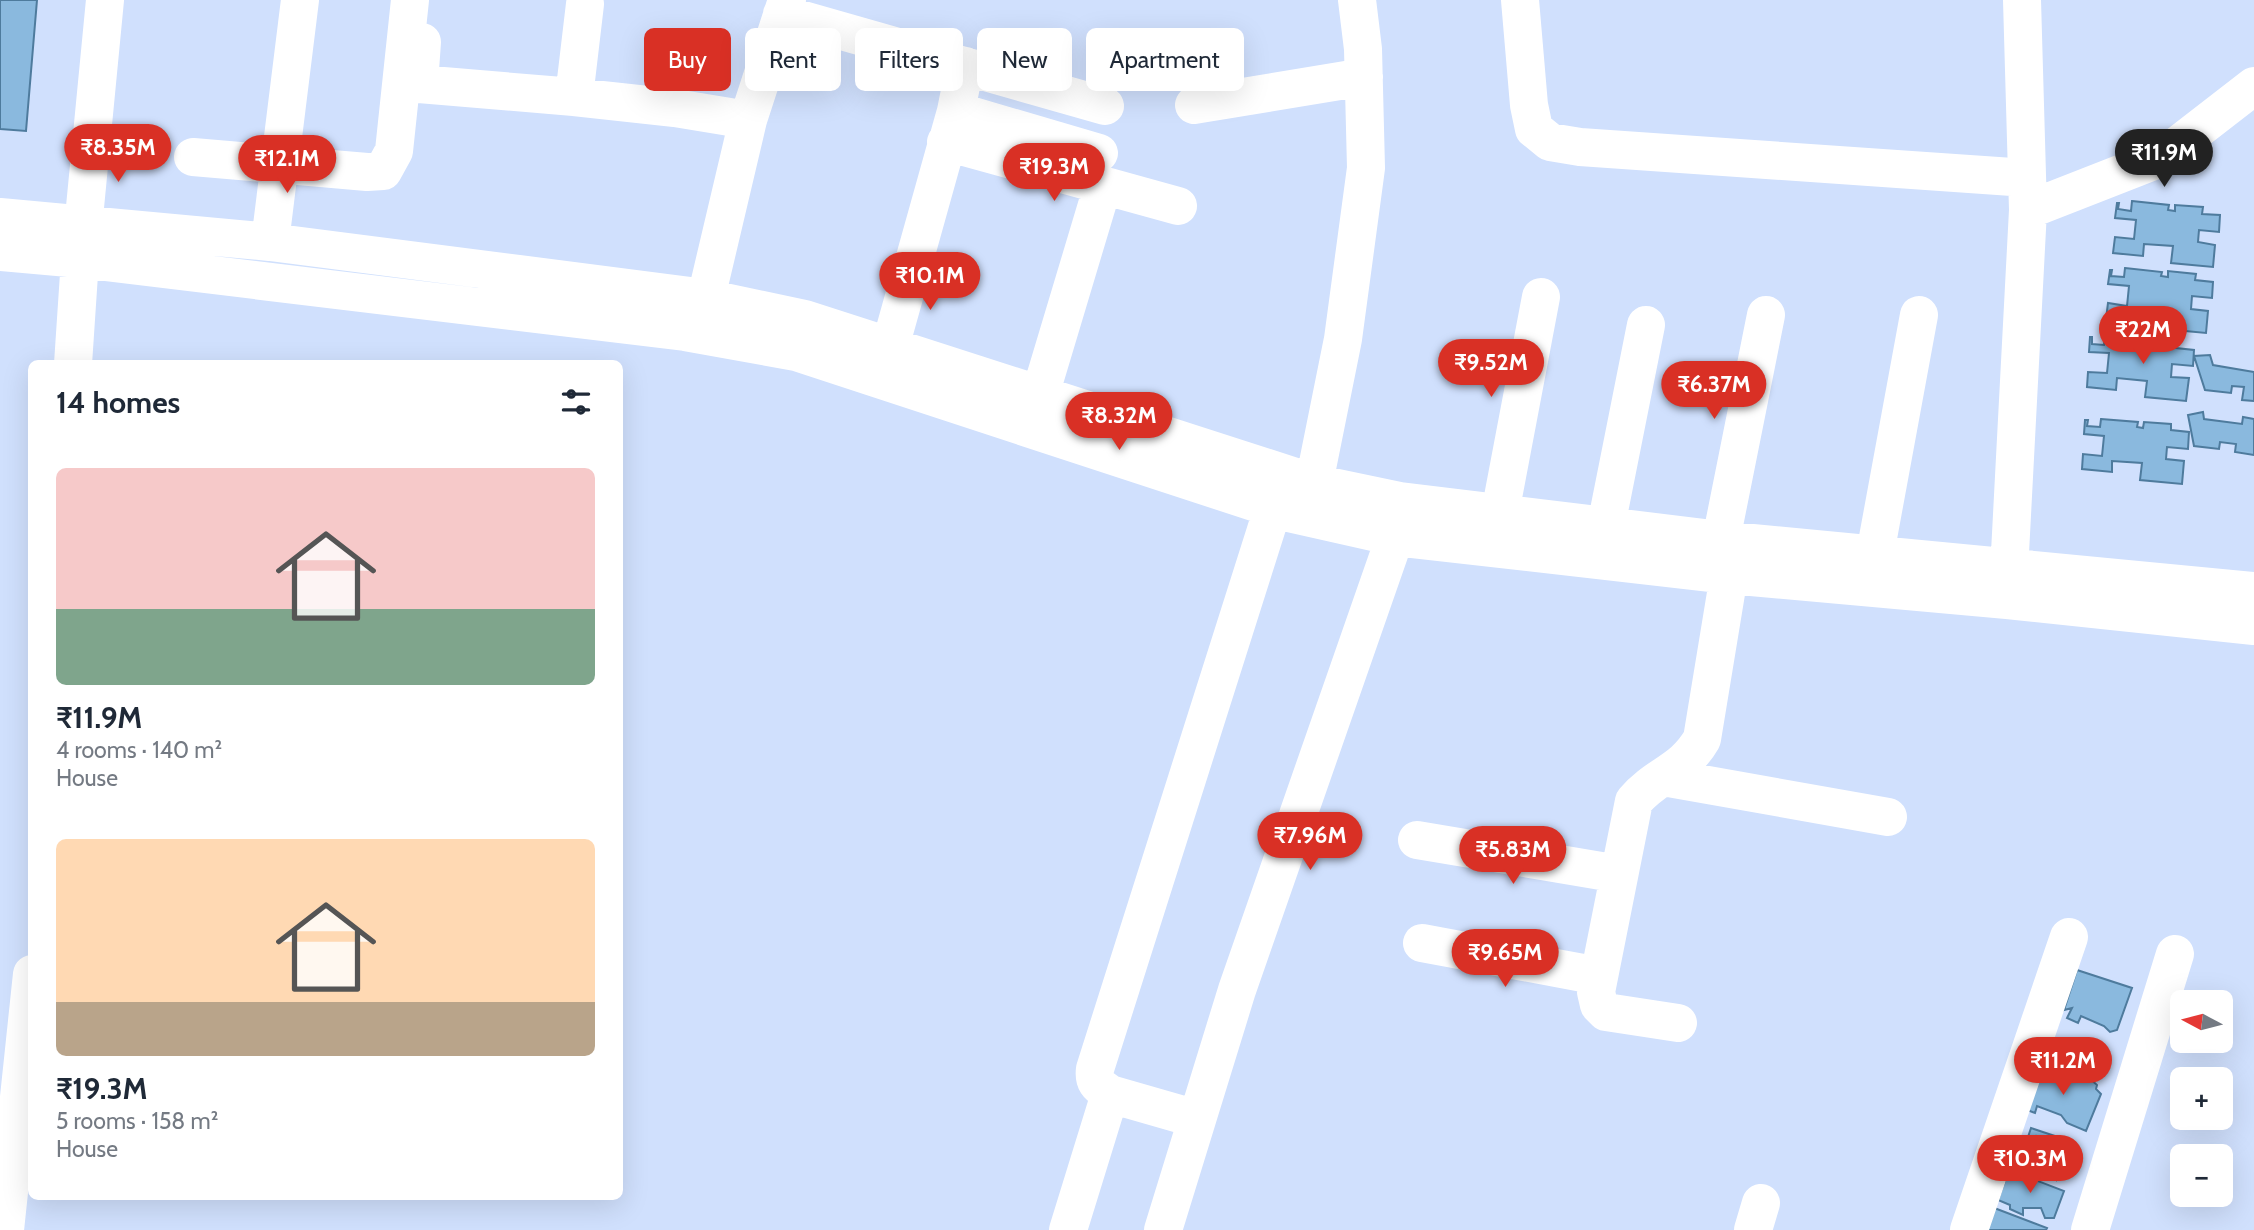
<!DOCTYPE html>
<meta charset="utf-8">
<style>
:root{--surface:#fff;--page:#f6f6f7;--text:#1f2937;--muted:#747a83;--accent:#d93025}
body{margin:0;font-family:Cabin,sans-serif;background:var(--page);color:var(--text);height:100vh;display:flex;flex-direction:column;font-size:26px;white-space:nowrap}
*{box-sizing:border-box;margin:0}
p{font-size:23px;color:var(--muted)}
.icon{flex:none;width:38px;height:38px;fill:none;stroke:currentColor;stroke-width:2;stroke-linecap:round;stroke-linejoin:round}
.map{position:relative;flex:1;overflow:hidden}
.details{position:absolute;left:28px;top:360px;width:595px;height:840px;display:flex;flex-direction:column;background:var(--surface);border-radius:10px;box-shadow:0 7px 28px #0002}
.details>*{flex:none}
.banner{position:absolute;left:644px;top:28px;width:665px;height:63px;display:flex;gap:14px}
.needle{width:46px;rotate:277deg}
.controls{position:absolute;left:2170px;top:990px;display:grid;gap:14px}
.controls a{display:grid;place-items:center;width:63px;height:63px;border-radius:10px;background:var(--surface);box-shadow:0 7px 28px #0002;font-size:35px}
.price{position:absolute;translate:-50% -60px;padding:0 16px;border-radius:24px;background:var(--accent);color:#fff;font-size:23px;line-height:46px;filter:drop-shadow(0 2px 4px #0008)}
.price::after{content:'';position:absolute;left:50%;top:42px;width:21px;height:16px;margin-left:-10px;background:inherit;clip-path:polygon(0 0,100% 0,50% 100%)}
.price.current{background:#222;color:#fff}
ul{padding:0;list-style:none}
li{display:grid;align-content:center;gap:14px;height:371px;padding:0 28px}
li span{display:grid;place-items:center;height:217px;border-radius:10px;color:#555}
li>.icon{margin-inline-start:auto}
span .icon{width:126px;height:126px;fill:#fffc;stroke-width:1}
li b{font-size:30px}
h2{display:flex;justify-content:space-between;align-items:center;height:84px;padding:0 28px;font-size:30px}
.chip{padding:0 24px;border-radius:10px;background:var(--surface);box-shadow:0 7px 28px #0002;font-size:24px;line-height:63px}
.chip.current{background:var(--accent);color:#fff}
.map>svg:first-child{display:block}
.building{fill:#8ab9de;stroke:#4e7b9d;stroke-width:2}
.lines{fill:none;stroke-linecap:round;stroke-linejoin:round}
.minor{stroke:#fff;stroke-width:38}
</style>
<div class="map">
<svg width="2254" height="1230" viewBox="0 0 2254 1230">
<rect width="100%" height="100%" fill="#d0e0fd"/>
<!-- building -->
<path class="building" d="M0 0H37L26 131 0 129Z
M2132 201 2169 205 2168 210 2175 211V205L2203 207 2202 214 2220 215 2219 232 2199 230 2198 242 2215 245 2213 267 2171 263 2173 246 2144 244 2143 256 2113 253 2115 237 2134 239 2136 220 2115 218 2117 203H2119L2118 209 2131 211Z
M2125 268 2162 272 2161 276 2168 277V271L2196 274 2195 280 2213 282 2212 298 2192 296 2191 309 2208 311 2206 333 2164 329 2166 313 2137 310 2136 322 2106 319 2108 303 2127 306 2129 286 2108 284 2110 270H2112L2111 276 2124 277Z
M2105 336 2142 340V345H2148L2149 339 2176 342V348L2194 350 2193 366 2172 364 2171 377 2189 378 2186 401 2145 397 2147 381 2117 378 2116 390 2087 387 2088 372 2107 373 2109 353 2089 352 2090 337H2092V344L2104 345Z
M2210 355 2213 365 2254 372V401L2242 400 2244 387 2232 386 2231 393 2205 390 2194 356Z
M2203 412 2204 419 2242 424 2243 417 2254 419V455L2235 452 2236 444 2220 442 2219 449 2194 446 2188 415Z
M2101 419 2138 422 2137 427 2143 428 2144 422 2171 424V430L2189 432 2188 449 2167 447 2166 459 2184 461 2182 484 2140 480 2142 463 2112 461V472L2082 469 2083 454 2102 456 2104 436 2084 434 2085 420H2088L2087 426 2100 427Z
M2077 970 2132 988 2117 1030 2110 1032 2104 1026 2081 1016 2078 1023 2067 1018 2072 1008 2064 1010Z
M2037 1065 2081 1081 2088 1077 2097 1085 2096 1089 2101 1094 2086 1131 2067 1123 2061 1115 2037 1106 2035 1113 2022 1108Z
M2031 1128 2070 1141 2072 1153 2063 1164 2062 1174H2056V1180L2023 1168 2035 1136 2028 1137Z
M2009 1170 2064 1191 2054 1218H2045L2041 1208H2023V1215L2010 1209V1205L1998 1200Z
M1989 1206 2047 1228 2046 1230H1980Z"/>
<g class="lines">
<!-- minor -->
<path class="minor" d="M1520 0 1529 105 1534 129 1550 142 1580 147 2027 178
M585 4 574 97 675 108 748 120
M782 14 1105 106
M422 42 419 84 574 97
M1194 105 1364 77
M956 111 1099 153
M946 142 1178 206
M193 157 367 172 383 171 394 151 410 0
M2028 210 2161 158 2254 86
M0 217 270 242 706 298 805 319 1314 483 1400 501 1721 540 2254 591
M270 242 300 0
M0 252 80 259 685 332 796 352 1284 512 1395 537 1729 575 2007 600 2254 626
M693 319 706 298 748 120 787 0
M890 347 956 111 965 66
M73 364 80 259 105 0
M1040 395 1103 185
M1314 483 1343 339 1366 168 1363 49 1357 0
M1500 513 1541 297
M1606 526 1646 325
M1721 540 1766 315
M1875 554 1919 315
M2008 591 2028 210 2022 0
M1663 777 1888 817
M1417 840 1619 874
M1422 943 1599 976
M1678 1023 1606 1012 1599 1005 1596 992 1634 801C1658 773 1682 773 1702 739L1729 575
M1197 1119 1110 1094C1099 1086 1093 1083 1095 1069L1273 508
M5 1230 32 974
M1068 1230 1110 1094
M1163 1230 1237 990 1395 537 1399 511
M1753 1230 1761 1203
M1969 1230 2069 937
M2090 1230 2175 954"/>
</g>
</svg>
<div class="controls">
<a><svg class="needle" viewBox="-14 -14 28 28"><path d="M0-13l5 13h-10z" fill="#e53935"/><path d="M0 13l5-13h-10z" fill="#747a83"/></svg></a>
<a>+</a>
<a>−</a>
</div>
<b class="price" style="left:118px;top:184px">₹8.35M</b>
<b class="price current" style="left:2164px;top:189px">₹11.9M</b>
<b class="price" style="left:287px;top:195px">₹12.1M</b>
<b class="price" style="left:1054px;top:203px">₹19.3M</b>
<b class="price" style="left:930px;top:312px">₹10.1M</b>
<b class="price" style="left:2143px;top:366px">₹22M</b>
<b class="price" style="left:1491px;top:399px">₹9.52M</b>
<b class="price" style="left:1714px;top:421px">₹6.37M</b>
<b class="price" style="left:1119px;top:452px">₹8.32M</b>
<b class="price" style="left:1310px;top:872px">₹7.96M</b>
<b class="price" style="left:1513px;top:886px">₹5.83M</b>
<b class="price" style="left:1505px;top:989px">₹9.65M</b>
<b class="price" style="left:2063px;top:1097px">₹11.2M</b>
<b class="price" style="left:2030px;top:1195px">₹10.3M</b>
<div class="banner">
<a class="chip current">Buy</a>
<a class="chip">Rent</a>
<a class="chip">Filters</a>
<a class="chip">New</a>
<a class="chip">Apartment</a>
</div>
<section class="details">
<h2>14 homes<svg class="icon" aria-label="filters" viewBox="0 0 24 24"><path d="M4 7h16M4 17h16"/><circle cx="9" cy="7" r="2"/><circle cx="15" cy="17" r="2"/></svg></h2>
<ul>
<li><span style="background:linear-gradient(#f6c9c9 65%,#7fa58c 0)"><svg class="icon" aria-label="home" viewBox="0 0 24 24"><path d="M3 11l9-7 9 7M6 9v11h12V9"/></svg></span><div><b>₹11.9M</b><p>4 rooms · 140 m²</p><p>House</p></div></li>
<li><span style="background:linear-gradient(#ffd9b3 75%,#b9a48a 0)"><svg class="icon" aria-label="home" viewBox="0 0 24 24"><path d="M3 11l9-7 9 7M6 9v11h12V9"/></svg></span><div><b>₹19.3M</b><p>5 rooms · 158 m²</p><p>House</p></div></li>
</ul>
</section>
</div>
